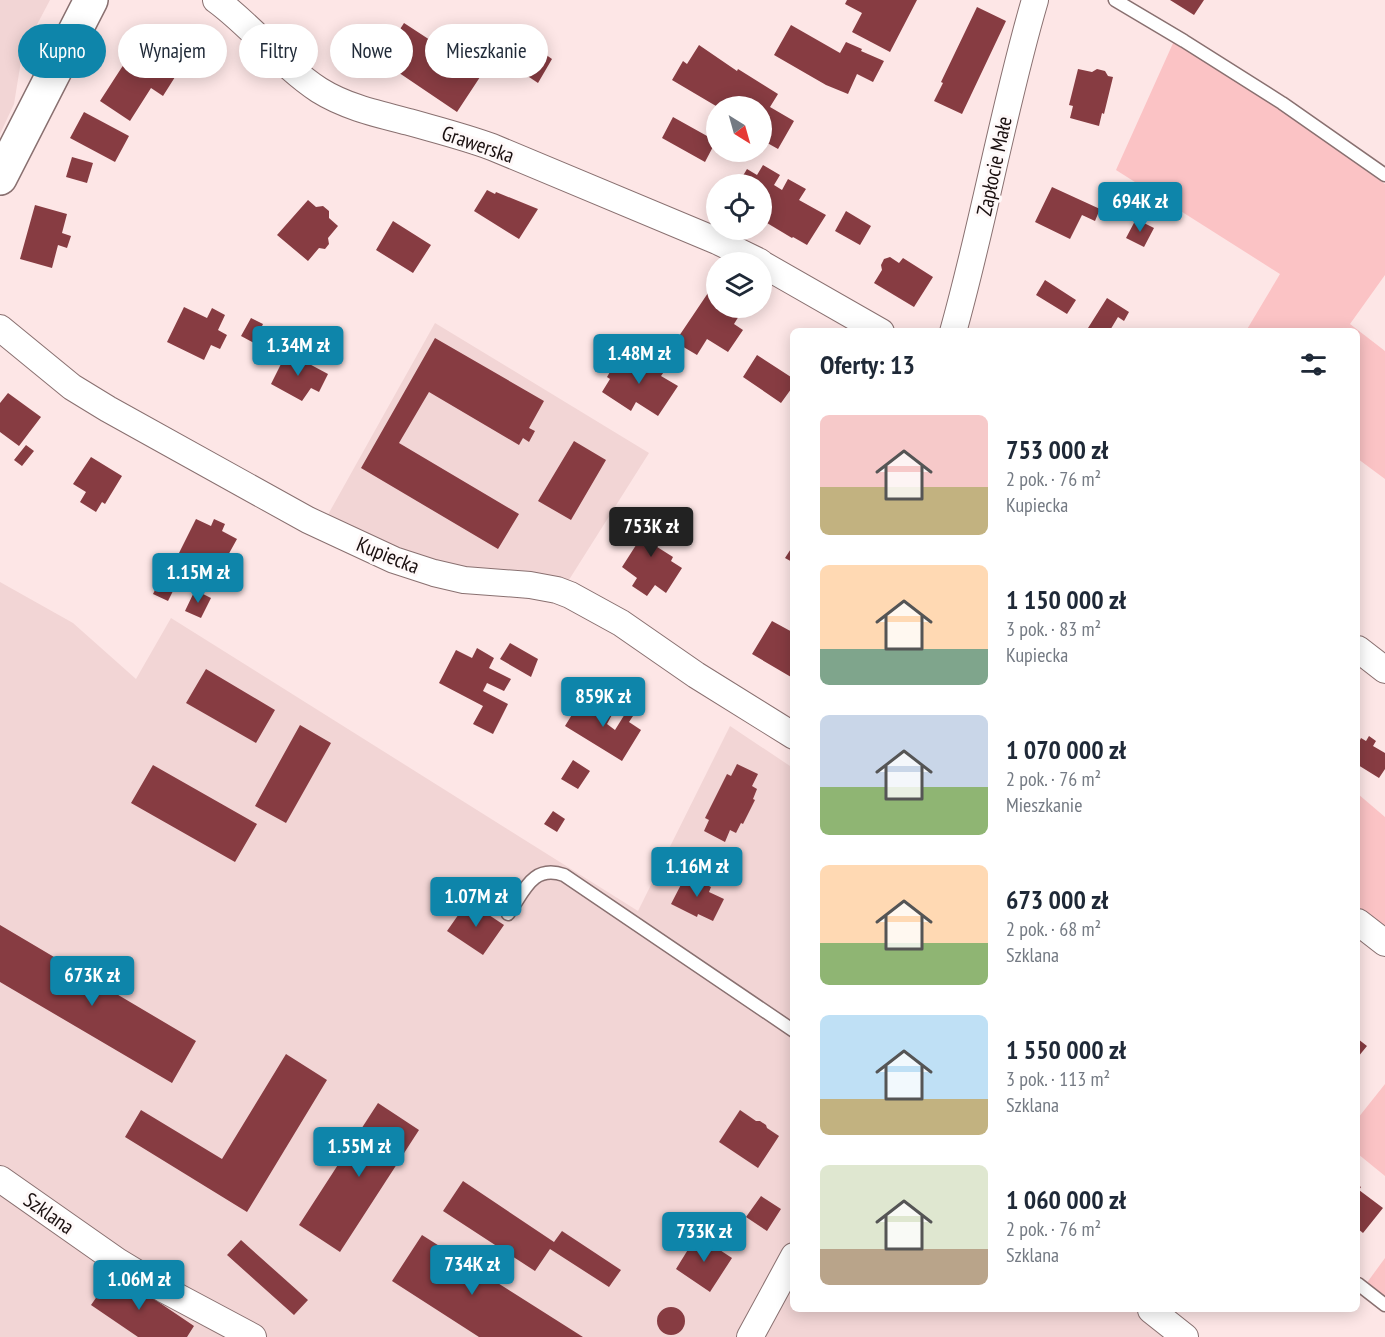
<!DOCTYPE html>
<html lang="pl">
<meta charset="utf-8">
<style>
:root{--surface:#fff;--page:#f2f2f3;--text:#1f2937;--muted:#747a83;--accent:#0e85aa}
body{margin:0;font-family:"PT Sans Narrow",sans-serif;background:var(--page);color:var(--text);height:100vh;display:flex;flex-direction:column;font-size:22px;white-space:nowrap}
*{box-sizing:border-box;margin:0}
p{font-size:20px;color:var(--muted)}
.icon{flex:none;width:33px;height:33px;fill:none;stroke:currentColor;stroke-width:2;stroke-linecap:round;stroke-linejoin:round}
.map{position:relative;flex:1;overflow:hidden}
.panel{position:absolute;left:790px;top:328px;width:570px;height:984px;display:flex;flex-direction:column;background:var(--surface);border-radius:9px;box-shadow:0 3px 15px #0003}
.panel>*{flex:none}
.guide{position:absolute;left:18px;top:24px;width:570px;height:54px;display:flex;gap:12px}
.needle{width:39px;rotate:143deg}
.tools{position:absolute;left:706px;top:96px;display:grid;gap:12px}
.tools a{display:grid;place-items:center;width:66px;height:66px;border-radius:50%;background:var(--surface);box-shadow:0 3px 15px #0003;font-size:30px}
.price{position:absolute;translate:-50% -51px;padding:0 14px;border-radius:6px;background:var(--accent);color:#fff;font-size:20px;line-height:39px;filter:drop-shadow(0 2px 3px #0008)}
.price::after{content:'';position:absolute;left:50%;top:36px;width:18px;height:14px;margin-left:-9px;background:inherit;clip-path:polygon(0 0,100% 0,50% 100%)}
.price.on{background:#222;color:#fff}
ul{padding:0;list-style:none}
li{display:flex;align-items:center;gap:18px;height:150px;padding:0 30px}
li span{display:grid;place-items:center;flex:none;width:168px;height:120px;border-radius:9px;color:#555}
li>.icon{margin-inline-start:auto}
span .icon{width:72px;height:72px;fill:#fffc;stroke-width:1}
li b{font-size:26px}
h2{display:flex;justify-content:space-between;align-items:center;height:72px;padding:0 30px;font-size:26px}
.tag{padding:0 21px;border-radius:27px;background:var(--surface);box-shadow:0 3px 15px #0003;font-size:21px;line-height:54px}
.tag.on{background:var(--accent);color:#fff}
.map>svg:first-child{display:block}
.built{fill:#f2d5d5}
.green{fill:#fbc3c5}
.building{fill:#873c42}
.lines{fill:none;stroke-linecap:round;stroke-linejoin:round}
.lane-casing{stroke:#897070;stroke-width:15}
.street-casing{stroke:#897070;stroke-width:28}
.secondary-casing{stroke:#897070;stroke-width:36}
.lane{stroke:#fff;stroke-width:12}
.street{stroke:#fff;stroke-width:26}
.secondary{stroke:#fff;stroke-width:33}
.labels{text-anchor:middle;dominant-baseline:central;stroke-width:6;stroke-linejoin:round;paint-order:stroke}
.street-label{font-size:21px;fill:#1a1010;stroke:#fef8f8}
</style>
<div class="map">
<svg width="1385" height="1337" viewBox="0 0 1385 1337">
<rect width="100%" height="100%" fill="#fde6e6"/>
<!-- built -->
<path class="built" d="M0 0H50L32 34 21 61 14 104 0 134Z
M435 323 649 453 567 583 462 572 325 520Z
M0 582 73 623 136 679 171 618 638 911 730 726 793 768V1242L742 1337H267L117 1253 0 1167Z
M0 1191 234 1337H0Z
M793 1269 794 1310H1141L1174 1337H756Z"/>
<!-- green -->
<path class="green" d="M1174 41 1279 109 1385 184V275L1350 324 1385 351V479L1358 459V332L1246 331 1280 274 1116 170Z
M1358 794 1385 817V934L1358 914Z
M1385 1084V1176L1358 1154V1118Z
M1385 1258V1298L1366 1284Z"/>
<!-- building -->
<path class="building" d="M847 0H917L890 52 852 32 862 13 845 4Z
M1170 0H1204L1194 15Z
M977 7 1006 21 962 114 934 101 943 83 941 82Z
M404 23 482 74 457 112 380 60Z
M791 25 840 53 846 42 862 49 861 51 884 61 873 82 857 74 848 94 826 85 774 55Z
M144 33 187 58 163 96 151 88 130 121 100 101Z
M534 40 545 46 542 52 552 59 538 83 526 75 531 67 521 62Z
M699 45 737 71 738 69 778 94 770 107 794 121 778 149 762 140V106H716L672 80 683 61 687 64Z
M1078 69 1092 72 1097 69 1105 71 1108 76 1113 77 1104 114 1102 113 1099 126 1070 118 1073 106 1069 105Z
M84 112 129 136 115 162 70 138Z
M673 117 716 141 705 162 662 138Z
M72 157 93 163 87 183 66 177Z
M763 165 780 175 774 185 782 190 788 179 806 189 799 200 826 215 807 245 793 237 792 238 762 220V184H738L747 169 757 175Z
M1052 187 1100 209 1095 221 1082 215 1070 239 1035 222Z
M487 190 495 194 496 192 538 209 519 239 474 211Z
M308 200 316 207 323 206 329 211V218L338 226 328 238 329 244 325 249 319 248 308 261 277 235Z
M35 205 67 214 62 233 71 236 67 248 58 245 52 268 20 259Z
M846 211 871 226 860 245 835 231Z
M1136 219 1154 228 1144 247 1126 238Z
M393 221 431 245 413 273 376 250Z
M890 257 899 263 903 258 933 277 914 307 874 283 882 270 881 265 884 259Z
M1045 280 1076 300 1067 314 1036 295Z
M710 290 717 294V308H737L742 311 734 324 743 330 728 352 707 339 697 355 675 342Z
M1107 298 1129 312 1124 321 1118 317 1109 332H1094L1088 328Z
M184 307 207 318 212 308 225 315 218 330 227 335 220 349 211 345 204 360 167 342Z
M251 318 263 324 254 343 241 336Z
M435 338 544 401 529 428 535 431 529 442 523 438 519 445 429 392 399 443 519 514 498 549 361 468Z
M628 351 649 364 651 360 666 369 661 376 678 386 658 416 636 402 631 411 602 392 610 379 607 377 614 365 618 368Z
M287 352 328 374 319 392 311 388 302 401 271 384Z
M757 355 794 379V385L781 403 743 377Z
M8 393 41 417 19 446 0 432V403Z
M574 441 606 460 571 520 538 501Z
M26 445 34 451 22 466 14 460Z
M91 457 122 476 105 504 102 502 96 512 80 502 86 492 73 484Z
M651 510 669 522 654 545 673 557 671 561 682 568 666 593 655 585 647 596 632 586 637 578 622 567 638 542 632 538Z
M196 519 211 526 214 519 225 524 222 531 237 539 216 577 175 561Z
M794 544V563L785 558Z
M161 578 176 585 168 601 153 594Z
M195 590 211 598 201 618 185 611Z
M772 621 794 633V672L791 677 752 654Z
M510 643 538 659 531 677 500 659Z
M477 648 494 658 489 668 511 679 504 691 487 683 483 691 508 704 493 734 473 724 483 706 439 683 456 650 472 658Z
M206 669 275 710 256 743 186 703Z
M584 695 613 713 607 724 615 730 628 709 635 713 629 722 641 730 622 761 565 726Z
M300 725 331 743 286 823 255 806Z
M1369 736 1376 741 1373 746 1385 753V769L1379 778 1358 765V744L1361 738 1366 741Z
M573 760 590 771 578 789 561 779Z
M737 764 758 774 752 786 757 789 753 799 755 800 743 824 741 823 736 833 730 830 725 842 704 831 709 820 705 818 727 774 731 776Z
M153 765 257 824 235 862 131 803Z
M553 811 565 819 557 832 544 824Z
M688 871 699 877 697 880 711 887 709 892 724 899 713 921 698 914 697 917 671 904Z
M468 901 504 925 483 955 447 931Z
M0 925 196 1041 172 1083 0 982Z
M1358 1039 1367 1046 1358 1057Z
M286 1054 327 1080 247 1212 125 1137 141 1110 222 1159Z
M378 1103 419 1130 340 1252 299 1225Z
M740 1110 756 1121H760L766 1125 767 1128 779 1136 758 1168 719 1142Z
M463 1181 554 1242 562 1231 621 1270 609 1287 550 1249 535 1271 443 1211Z
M1358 1185 1361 1187 1359 1190 1383 1208 1363 1233 1358 1229Z
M761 1196 781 1209 767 1231 746 1217Z
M422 1235 583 1337H479L392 1281Z
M697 1235 732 1258 710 1292 676 1269Z
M241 1240 308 1300 294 1315 227 1255Z
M114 1272 194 1326 187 1337H138L91 1305Z
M657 1321a14 14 0 1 1 28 0a14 14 0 1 1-28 0Z"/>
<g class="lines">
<defs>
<path id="lane" d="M1115 0 1184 41 1282 103 1385 175
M508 914C524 892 532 864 564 875L794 1031
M1358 1284 1385 1305"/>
<path id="street" d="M216 0C253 27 281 65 319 90 346 107 378 114 409 122 437 130 465 137 492 147L717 241 760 262
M762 264 881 332
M0 328 72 387 108 409 308 520 394 560 434 573 464 580 530 585 557 590 570 595 621 623 696 675 794 736
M953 332C984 222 1003 109 1035 0
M1358 649 1385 670
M1358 922 1385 943
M0 1179 117 1261 165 1290 253 1337
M1151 1310 1185 1337
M750 1337 794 1256"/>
<path id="secondary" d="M0 178 91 0"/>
</defs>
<!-- lane casing -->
<use href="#lane" class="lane-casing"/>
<!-- street casing -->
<use href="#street" class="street-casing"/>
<!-- secondary casing -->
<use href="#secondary" class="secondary-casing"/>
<!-- lane -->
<use href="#lane" class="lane"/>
<!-- street -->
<use href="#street" class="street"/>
<!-- secondary -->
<use href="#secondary" class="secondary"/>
</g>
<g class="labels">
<!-- street labels -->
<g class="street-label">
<text transform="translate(478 144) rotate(19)">Grawerska</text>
<text transform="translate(994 166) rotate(-78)">Zapłocie Małe</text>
<text transform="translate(388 555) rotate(22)">Kupiecka</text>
<text transform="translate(49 1213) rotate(35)">Szklana</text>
</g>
</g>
</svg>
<div class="tools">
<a><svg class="needle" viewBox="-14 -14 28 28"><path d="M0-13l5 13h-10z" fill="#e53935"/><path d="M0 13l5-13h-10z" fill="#747a83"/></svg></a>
<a><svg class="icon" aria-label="locate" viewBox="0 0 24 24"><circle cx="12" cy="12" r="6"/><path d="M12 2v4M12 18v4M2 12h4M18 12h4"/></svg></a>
<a><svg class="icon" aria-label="layers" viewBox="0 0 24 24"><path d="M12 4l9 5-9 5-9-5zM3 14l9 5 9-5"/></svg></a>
</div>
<b class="price" style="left:1140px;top:233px">694K zł</b>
<b class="price" style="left:298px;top:377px">1.34M zł</b>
<b class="price" style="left:639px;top:385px">1.48M zł</b>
<b class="price on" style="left:651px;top:558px">753K zł</b>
<b class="price" style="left:198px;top:604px">1.15M zł</b>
<b class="price" style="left:603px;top:728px">859K zł</b>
<b class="price" style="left:697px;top:898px">1.16M zł</b>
<b class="price" style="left:476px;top:928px">1.07M zł</b>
<b class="price" style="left:92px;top:1007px">673K zł</b>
<b class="price" style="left:359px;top:1178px">1.55M zł</b>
<b class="price" style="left:704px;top:1263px">733K zł</b>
<b class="price" style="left:472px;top:1296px">734K zł</b>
<b class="price" style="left:139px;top:1311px">1.06M zł</b>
<div class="guide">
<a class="tag on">Kupno</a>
<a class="tag">Wynajem</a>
<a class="tag">Filtry</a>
<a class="tag">Nowe</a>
<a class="tag">Mieszkanie</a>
</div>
<section class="panel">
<h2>Oferty: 13<svg class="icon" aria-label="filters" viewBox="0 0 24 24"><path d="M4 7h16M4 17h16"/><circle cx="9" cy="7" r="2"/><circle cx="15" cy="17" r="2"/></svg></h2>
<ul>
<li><span style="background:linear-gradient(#f6c9c9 60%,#c2b280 0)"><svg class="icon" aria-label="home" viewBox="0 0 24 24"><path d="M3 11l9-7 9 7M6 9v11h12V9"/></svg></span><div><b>753 000 zł</b><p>2 pok. · 76 m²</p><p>Kupiecka</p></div></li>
<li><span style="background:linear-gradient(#ffd9b3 70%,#7fa58c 0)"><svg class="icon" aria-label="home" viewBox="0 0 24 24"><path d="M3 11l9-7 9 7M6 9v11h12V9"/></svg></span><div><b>1 150 000 zł</b><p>3 pok. · 83 m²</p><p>Kupiecka</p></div></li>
<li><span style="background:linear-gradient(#c9d6e8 60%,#8fb573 0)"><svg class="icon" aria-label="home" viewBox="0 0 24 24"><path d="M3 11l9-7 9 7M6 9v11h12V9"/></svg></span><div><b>1 070 000 zł</b><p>2 pok. · 76 m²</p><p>Mieszkanie</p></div></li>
<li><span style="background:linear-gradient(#ffd9b3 65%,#8fb573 0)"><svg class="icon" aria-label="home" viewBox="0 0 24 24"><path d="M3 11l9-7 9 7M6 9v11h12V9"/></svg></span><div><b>673 000 zł</b><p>2 pok. · 68 m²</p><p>Szklana</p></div></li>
<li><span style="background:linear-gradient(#bfe0f5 70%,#c2b280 0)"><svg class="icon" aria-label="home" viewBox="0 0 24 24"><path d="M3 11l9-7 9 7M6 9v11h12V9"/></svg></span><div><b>1 550 000 zł</b><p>3 pok. · 113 m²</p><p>Szklana</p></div></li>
<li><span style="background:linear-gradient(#dfe7d0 70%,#b9a48a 0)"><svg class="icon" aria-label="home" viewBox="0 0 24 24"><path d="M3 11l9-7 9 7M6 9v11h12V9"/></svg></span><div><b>1 060 000 zł</b><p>2 pok. · 76 m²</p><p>Szklana</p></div></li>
</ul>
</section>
</div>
